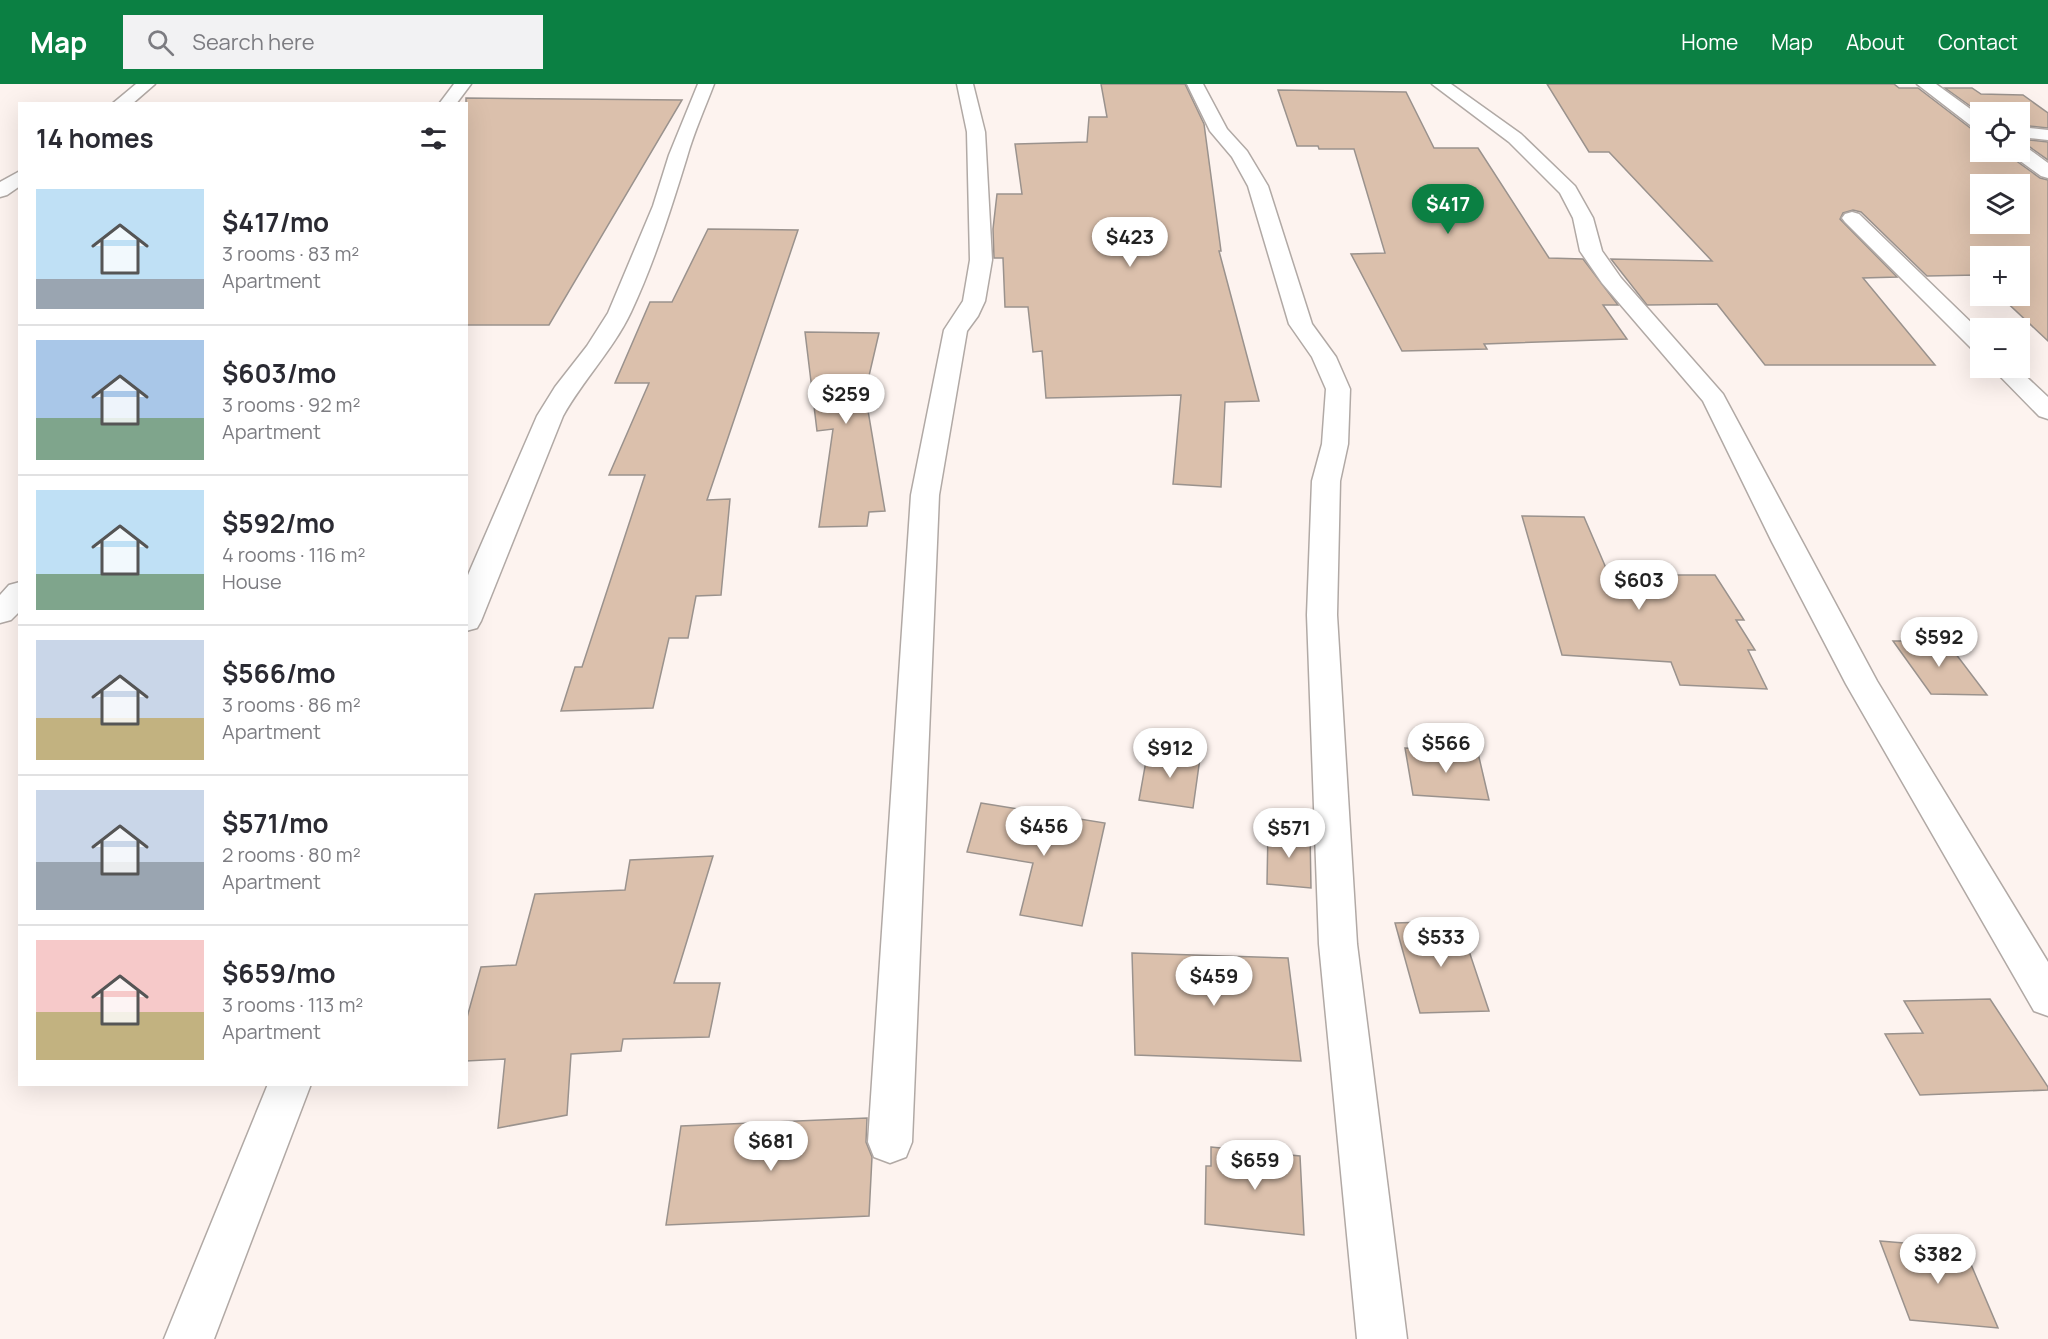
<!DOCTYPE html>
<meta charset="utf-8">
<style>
:root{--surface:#fff;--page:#f2f2f3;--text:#2b2b33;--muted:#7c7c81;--line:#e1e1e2;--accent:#0b8043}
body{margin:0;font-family:Manrope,sans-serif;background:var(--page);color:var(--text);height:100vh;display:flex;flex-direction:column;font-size:22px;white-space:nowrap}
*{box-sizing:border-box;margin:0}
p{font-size:20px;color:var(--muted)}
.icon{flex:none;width:33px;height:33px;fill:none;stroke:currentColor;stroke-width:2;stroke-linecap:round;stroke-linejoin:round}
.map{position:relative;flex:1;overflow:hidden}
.side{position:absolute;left:18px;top:18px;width:450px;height:984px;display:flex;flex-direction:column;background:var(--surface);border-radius:0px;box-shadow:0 6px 24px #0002}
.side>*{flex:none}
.controls{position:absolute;left:1970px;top:18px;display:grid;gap:12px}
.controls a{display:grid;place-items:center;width:60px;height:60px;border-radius:0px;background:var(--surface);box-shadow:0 6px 24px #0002;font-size:30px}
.price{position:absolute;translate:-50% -51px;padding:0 14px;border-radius:21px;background:#fff;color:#222;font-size:20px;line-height:39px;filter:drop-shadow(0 2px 3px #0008)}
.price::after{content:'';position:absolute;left:50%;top:36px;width:18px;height:14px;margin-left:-9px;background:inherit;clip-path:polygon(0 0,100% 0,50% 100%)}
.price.current{background:var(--accent);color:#fff}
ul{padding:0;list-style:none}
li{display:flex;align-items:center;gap:18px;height:150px;padding:0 18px}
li+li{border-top:2px solid var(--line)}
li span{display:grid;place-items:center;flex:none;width:168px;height:120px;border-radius:0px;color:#555}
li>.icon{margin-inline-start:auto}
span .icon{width:72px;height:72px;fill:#fffc;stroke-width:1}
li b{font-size:26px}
h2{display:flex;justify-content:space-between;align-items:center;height:72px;padding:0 18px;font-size:26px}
header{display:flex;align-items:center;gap:36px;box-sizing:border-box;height:84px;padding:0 30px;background:var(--accent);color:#fff}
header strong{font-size:28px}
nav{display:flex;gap:33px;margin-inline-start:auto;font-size:21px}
.search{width:420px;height:54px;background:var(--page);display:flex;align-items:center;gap:15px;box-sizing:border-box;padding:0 21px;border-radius:0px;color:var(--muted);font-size:22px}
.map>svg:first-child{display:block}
.building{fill:#dbc0ac;stroke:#9a928d;stroke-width:1.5;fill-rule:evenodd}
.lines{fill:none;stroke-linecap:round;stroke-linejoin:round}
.minor-casing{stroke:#b1a9a5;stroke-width:3}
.minor{fill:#fff;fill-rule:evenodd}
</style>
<header>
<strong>Map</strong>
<div class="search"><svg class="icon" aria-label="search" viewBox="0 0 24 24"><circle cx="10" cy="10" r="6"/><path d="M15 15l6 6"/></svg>Search here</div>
<nav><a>Home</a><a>Map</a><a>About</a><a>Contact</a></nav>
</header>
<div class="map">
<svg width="2048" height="1255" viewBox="0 0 2048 1255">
<rect width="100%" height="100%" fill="#fdf3ef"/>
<!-- building -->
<path class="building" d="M1101 0H1185L1204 40 1221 167H1219L1259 317 1225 318 1221 403 1173 400 1181 311 1046 314 1042 267 1033 268 1028 223H1005L1003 174H994L993 145 997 110H1022L1015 60 1087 58 1089 33H1107Z
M1547 0H1894L1899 4H1918L1973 46 1980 47V68H2008L2011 73 2040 94 2048 96V257L2000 212H2019V172H1980V193L1978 191 1927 192 1861 128 1853 126 1843 129 1840 135 1897 193 1863 194 1935 281H1765L1717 220 1647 221 1611 175 1712 177 1609 68H1589ZM1980 100H2019V140H1980Z
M1945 4H1972L1981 10 2023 11 2048 29V44L2019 41V28L1980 29Z
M1278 6 1406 8 1434 64H1478L1549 174 1583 175 1618 221H1603L1627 255 1484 260 1487 265 1402 267 1351 170 1385 169 1354 65H1319L1318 62H1297Z
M466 14 682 16 549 241H466Z
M2019 55 2048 58V76L2027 61 2019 59Z
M708 145 798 146 707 416 730 415 721 511 696 512 688 554H669L653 624 561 627 575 583H582L645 391H609L649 299H615L650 218H672Z
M805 248 879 249 865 309 885 427 869 428 867 442 819 443 833 345 817 347Z
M1522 432 1584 433 1609 491H1715L1744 536H1736L1755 566H1748L1767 605 1680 601 1671 578 1562 571Z
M1893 557H1946L1987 611 1931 610Z
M1405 664 1478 669 1489 716 1413 711Z
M1148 666 1200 674 1193 724 1139 716Z
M981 719 1105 739 1082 842 1020 831 1033 779 967 768Z
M1268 745 1310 749 1311 804 1267 800Z
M713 772 674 899H720L709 953 623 955 621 967 571 970 567 1031 498 1044 505 975 466 977V937L481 883 516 881 535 810 625 806 630 776Z
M1459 837 1489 927 1420 929 1395 839Z
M1132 869 1288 874 1301 977 1135 971Z
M1990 915 2048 1003V1006L1920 1011 1885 950 1923 949 1904 917Z
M867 1034 866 1058 872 1073 869 1132 666 1141 681 1042Z
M1211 1063 1300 1072 1304 1151 1205 1140 1206 1082H1211Z
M1880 1157 1964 1164 1998 1244 1910 1236Z"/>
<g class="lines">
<defs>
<path id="minor" d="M136 0H155L132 20H112Z
M454 0H471L456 20H439Z
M698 0H714C705 24 694 48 687 73 671 125 654 179 631 228 613 266 583 296 563 332L481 537 477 544 466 547V496L471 484 537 332 555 303 587 262 608 229 653 122 669 71Z
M957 0H973L985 48 992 176 985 217 978 232 967 247 939 411 912 1058 906 1073 890 1079 874 1073 868 1058 911 411 944 246 963 217 970 176 967 48Z
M1187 0H1203L1227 45 1247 67 1268 102 1312 240 1336 273 1350 305 1348 360 1340 397 1337 531 1357 860 1407 1255H1357L1319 860 1307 531 1312 397 1322 360 1326 305 1312 273 1289 240 1248 102 1232 73 1210 47Z
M1432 0H1451L1521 50 1575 102 1593 134 1602 167 1621 194 1723 310 1877 597 2048 878V932L2034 927 1846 600 1772 458 1703 317 1602 199 1580 167 1573 134 1560 109 1509 58Z
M1917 0H1936L1980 32V45L1974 44Z
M2019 43 2048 46V56L2019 53Z
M2019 61 2026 63 2048 79V94L2041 92 2012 71 2010 68H2019Z
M20 87V102L7 111 0 113V98Z
M1852 128 1859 130 1980 247V267L1972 265 1845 138 1842 134 1845 130Z
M1992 284H2017L2048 313V335L2039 332Z
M20 498V527L11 536 0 539V511L9 501Z
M268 1000H311L214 1255H164Z"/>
</defs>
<!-- minor casing -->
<use href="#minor" class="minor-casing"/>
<!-- minor -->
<use href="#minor" class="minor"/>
</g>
</svg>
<div class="controls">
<a><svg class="icon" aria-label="locate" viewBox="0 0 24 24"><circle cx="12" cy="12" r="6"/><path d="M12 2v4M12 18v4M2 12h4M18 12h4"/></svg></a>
<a><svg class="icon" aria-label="layers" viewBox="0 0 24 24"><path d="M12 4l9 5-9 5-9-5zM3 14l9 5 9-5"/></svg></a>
<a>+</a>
<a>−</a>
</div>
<b class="price current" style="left:1448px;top:151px">$417</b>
<b class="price" style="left:1130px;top:184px">$423</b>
<b class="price" style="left:846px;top:341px">$259</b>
<b class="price" style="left:1639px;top:527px">$603</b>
<b class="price" style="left:1939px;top:584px">$592</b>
<b class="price" style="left:1446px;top:690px">$566</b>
<b class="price" style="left:1170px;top:695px">$912</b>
<b class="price" style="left:1044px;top:773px">$456</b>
<b class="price" style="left:1289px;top:775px">$571</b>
<b class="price" style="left:1441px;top:884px">$533</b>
<b class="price" style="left:1214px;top:923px">$459</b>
<b class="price" style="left:771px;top:1088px">$681</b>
<b class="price" style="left:1255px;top:1107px">$659</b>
<b class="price" style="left:1938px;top:1201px">$382</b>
<section class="side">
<h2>14 homes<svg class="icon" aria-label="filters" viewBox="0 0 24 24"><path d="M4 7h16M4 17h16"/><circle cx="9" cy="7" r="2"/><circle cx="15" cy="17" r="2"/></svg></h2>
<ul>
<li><span style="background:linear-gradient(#bfe0f5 75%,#9aa5b1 0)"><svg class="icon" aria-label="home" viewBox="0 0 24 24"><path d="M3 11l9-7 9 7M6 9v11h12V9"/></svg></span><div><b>$417/mo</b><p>3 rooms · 83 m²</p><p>Apartment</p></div></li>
<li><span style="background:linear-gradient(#a9c7e8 65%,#7fa58c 0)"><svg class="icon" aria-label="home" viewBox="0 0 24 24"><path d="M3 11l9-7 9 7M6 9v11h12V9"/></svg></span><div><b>$603/mo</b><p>3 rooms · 92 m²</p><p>Apartment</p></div></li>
<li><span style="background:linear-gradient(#bfe0f5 70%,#7fa58c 0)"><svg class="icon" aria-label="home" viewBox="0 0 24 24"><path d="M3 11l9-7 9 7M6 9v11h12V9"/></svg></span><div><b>$592/mo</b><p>4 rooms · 116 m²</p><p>House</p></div></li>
<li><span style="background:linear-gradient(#c9d6e8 65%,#c2b280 0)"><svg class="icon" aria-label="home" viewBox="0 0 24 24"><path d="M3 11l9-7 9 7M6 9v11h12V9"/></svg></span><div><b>$566/mo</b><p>3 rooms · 86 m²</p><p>Apartment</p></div></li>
<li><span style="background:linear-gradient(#c9d6e8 60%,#9aa5b1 0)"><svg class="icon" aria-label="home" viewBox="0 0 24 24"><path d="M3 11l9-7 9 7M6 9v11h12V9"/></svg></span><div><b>$571/mo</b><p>2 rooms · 80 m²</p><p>Apartment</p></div></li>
<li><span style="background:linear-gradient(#f6c9c9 60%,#c2b280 0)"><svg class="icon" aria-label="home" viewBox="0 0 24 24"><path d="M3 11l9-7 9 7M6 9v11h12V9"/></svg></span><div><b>$659/mo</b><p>3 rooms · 113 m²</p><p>Apartment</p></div></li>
</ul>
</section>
</div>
